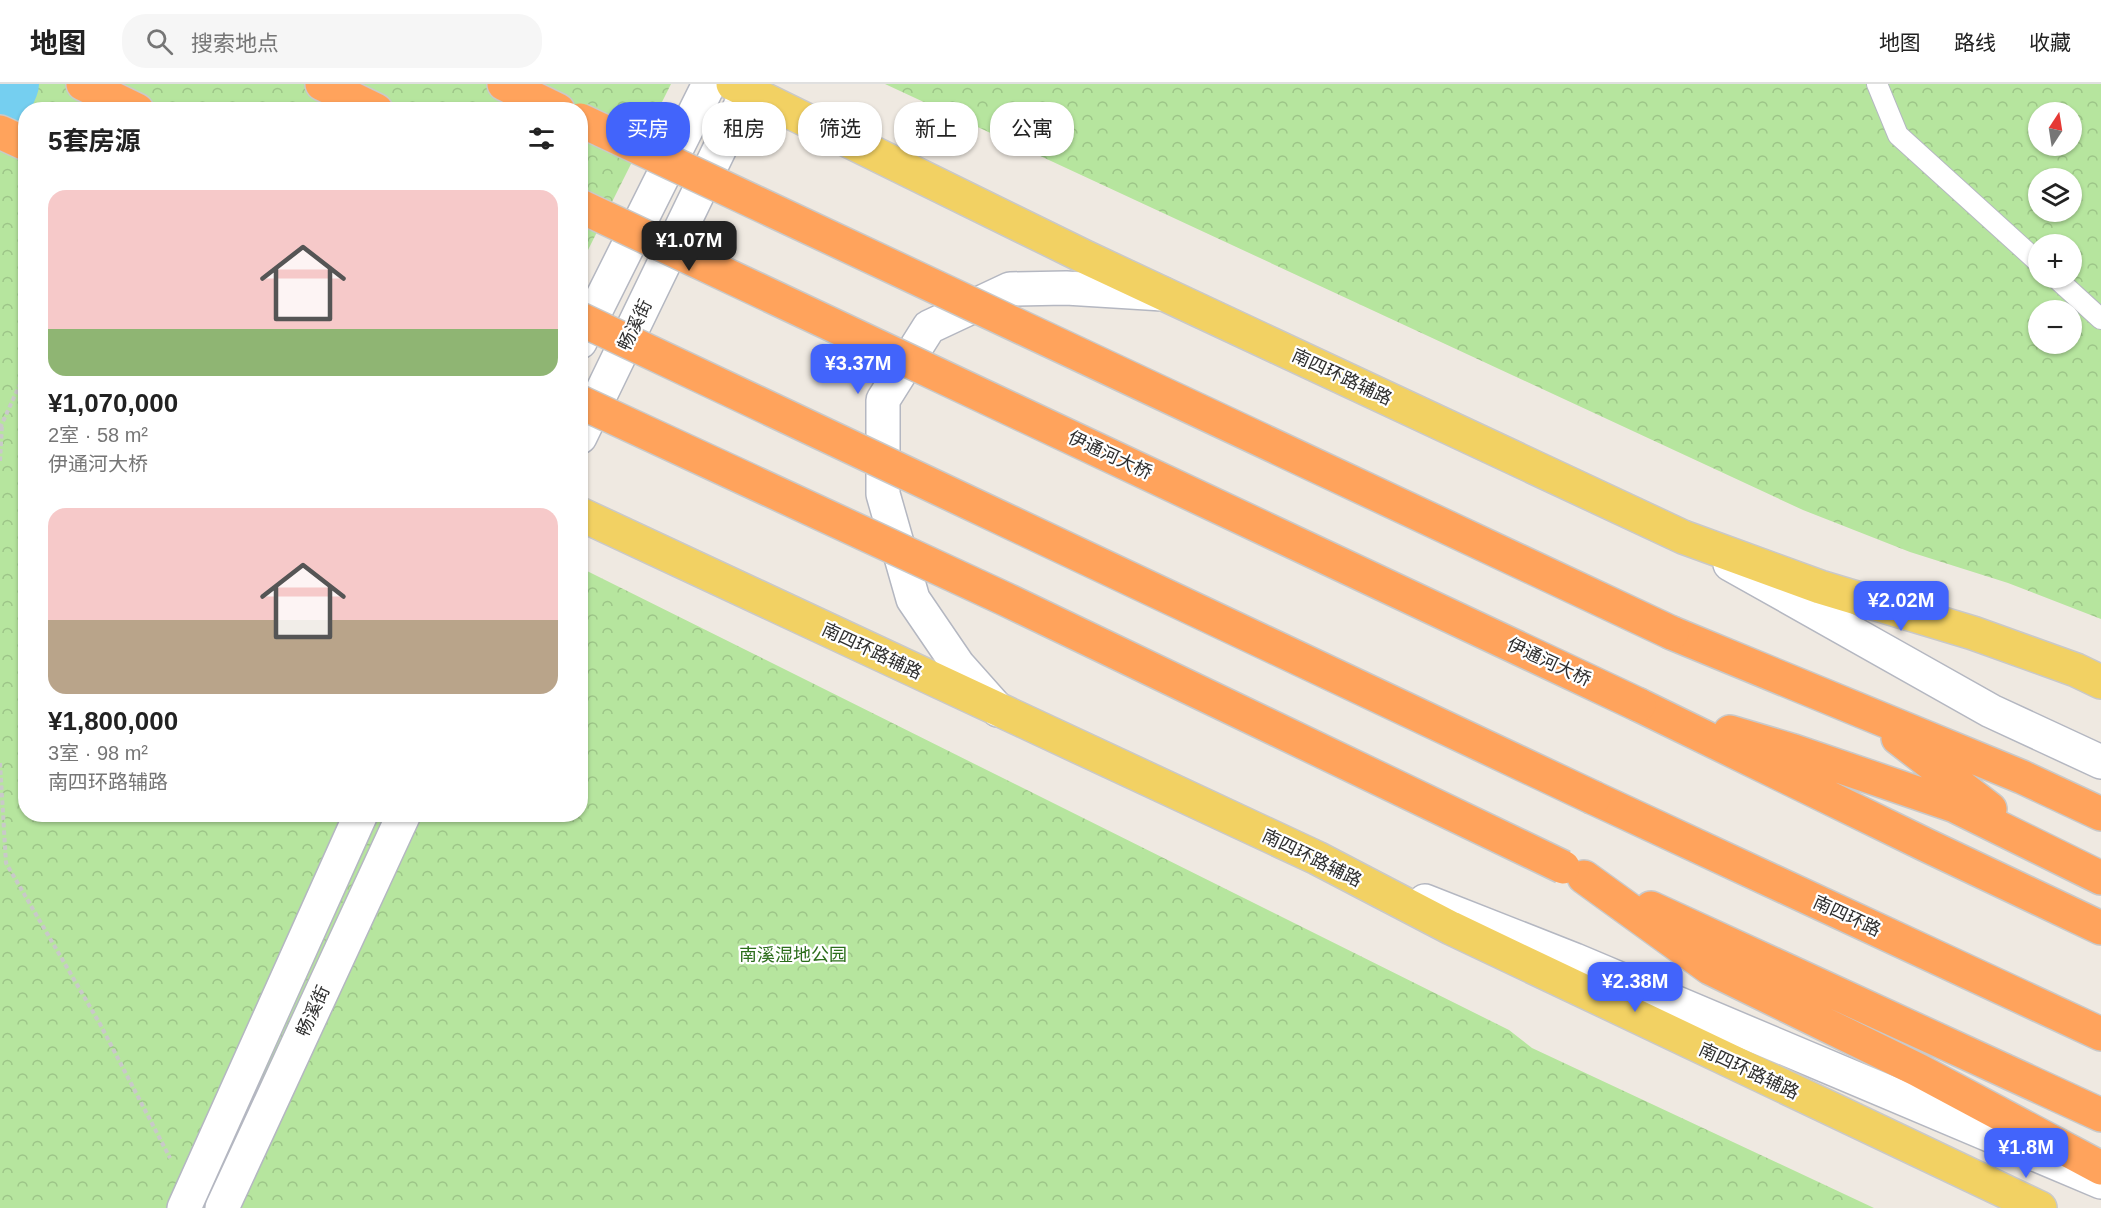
<!DOCTYPE html>
<html lang="zh">
<meta charset="utf-8">
<style>
:root{--surface:#fff;--page:#f6f6f6;--text:#222;--muted:#767676;--line:#e0e0e0;--accent:#4264fb}
body{margin:0;font-family:Helvetica,"Noto Sans SC",sans-serif;background:var(--page);color:var(--text);height:100vh;display:flex;flex-direction:column;font-size:22px;white-space:nowrap}
*{box-sizing:border-box;margin:0}
p{font-size:20px;color:var(--muted)}
.icon{flex:none;width:33px;height:33px;fill:none;stroke:currentColor;stroke-width:2;stroke-linecap:round;stroke-linejoin:round}
.map{position:relative;flex:1;overflow:hidden}
.panel{position:absolute;left:18px;top:18px;width:570px;height:720px;display:flex;flex-direction:column;background:var(--surface);border-radius:24px;box-shadow:0 2px 4px #0004}
.panel>*{flex:none}
.guide{position:absolute;left:606px;top:18px;width:570px;height:54px;display:flex;gap:12px}
.needle{width:39px;rotate:12deg}
.fabs{position:absolute;left:2028px;top:18px;display:grid;gap:12px}
.fabs a{display:grid;place-items:center;width:54px;height:54px;border-radius:50%;background:var(--surface);box-shadow:0 2px 4px #0004;font-size:30px}
.price{position:absolute;translate:-50% -51px;padding:0 14px;border-radius:12px;background:var(--accent);color:#fff;font-size:20px;line-height:39px;filter:drop-shadow(0 2px 3px #0008)}
.price::after{content:'';position:absolute;left:50%;top:36px;width:18px;height:14px;margin-left:-9px;background:inherit;clip-path:polygon(0 0,100% 0,50% 100%)}
.price.on{background:#222;color:#fff}
ul{padding:0;list-style:none}
li{display:grid;align-content:center;gap:12px;height:318px;padding:0 30px}
li span{display:grid;place-items:center;height:186px;border-radius:18px;color:#555}
li>.icon{margin-inline-start:auto}
span .icon{width:108px;height:108px;fill:#fffc;stroke-width:1}
li b{font-size:26px}
h2{display:flex;justify-content:space-between;align-items:center;height:72px;padding:0 30px;font-size:26px}
.pill{padding:0 21px;border-radius:24px;background:var(--surface);box-shadow:0 2px 4px #0004;font-size:21px;line-height:54px}
.pill.on{background:var(--accent);color:#fff}
header{display:flex;align-items:center;gap:36px;box-sizing:border-box;height:84px;padding:0 30px;background:var(--surface);border-bottom:2px solid var(--line)}
header strong{font-size:28px}
nav{display:flex;gap:33px;margin-inline-start:auto;font-size:21px}
.search{width:420px;height:54px;background:var(--page);display:flex;align-items:center;gap:15px;box-sizing:border-box;padding:0 21px;border-radius:24px;color:var(--muted);font-size:22px}
.map>svg:first-child{display:block}
.forest{fill:url(#forest-crowns);fill-rule:evenodd}
.lines{fill:none;stroke-linecap:round;stroke-linejoin:round}
.river{stroke:#75cff0;stroke-width:62}
.lane-casing{stroke:#b4b7c1;stroke-width:22}
.secondary-casing{stroke:#b4b7c1;stroke-width:36}
.primary-casing{stroke:#c9c9c9;stroke-width:36}
.highway-casing{stroke:#c9c9c9;stroke-width:36}
.path{stroke:#c9c9c9;stroke-width:4;stroke-dasharray:4.5 3;stroke-linecap:butt}
.lane{stroke:#fff;stroke-width:20}
.secondary{stroke:#fff;stroke-width:33}
.primary{stroke:#f2d163;stroke-width:33}
.highway{stroke:#ffa35c;stroke-width:33}
.highway-bridge-casing{stroke:#c9c9c9;stroke-width:36;stroke-linecap:butt}
.highway-bridge{stroke:#ffa35c;stroke-width:33}
.labels{text-anchor:middle;dominant-baseline:central;stroke-width:4.5;stroke-linejoin:round;paint-order:stroke}
.street-label{font-size:18px;fill:#2e2e2e;stroke:#fff}
.park-label{font-size:18px;fill:#2c6e1b;stroke:#fff}
</style>
<header>
<strong>地图</strong>
<div class="search"><svg class="icon" aria-label="search" viewBox="0 0 24 24"><circle cx="10" cy="10" r="6"/><path d="M15 15l6 6"/></svg>搜索地点</div>
<nav><a>地图</a><a>路线</a><a>收藏</a></nav>
</header>
<div class="map">
<svg width="2101" height="1124" viewBox="0 0 2101 1124">
<defs>
<pattern id="forest-crowns" width="20" height="18" patternUnits="userSpaceOnUse" patternTransform="scale(1.5)"><rect width="20" height="18" fill="#b6e59e"/><path d="M2 6a3 3 0 1 1 6 0M12 15a3 3 0 1 1 6 0" fill="none" stroke="#9dc588"/></pattern>
</defs>
<rect width="100%" height="100%" fill="#efe9e1"/>
<!-- forest -->
<path class="forest" d="M0 0H671L581 180 580 26H26V730H580L581 484 1509 946 1532 964 1874 1124H0Z
M885 0H2101V535L2008 499 1910 468 1803 426ZM2038 28H2072V62H2038ZM2038 94H2072V128H2038ZM2038 160H2072V194H2038ZM2038 226H2072V260H2038Z"/>
<g class="lines">
<!-- river -->
<path class="river" d="M0 19 8 0"/>
<defs>
<path id="lane" d="M1877 0 1898 51 2038 178
M2056 194 2101 235"/>
<path id="secondary" d="M580 258 709 0
M580 353 751 0
M1730 480 1991 627 2101 678
M998 626 958 581 913 515 883 410V316L929 243 1010 205 1066 204 1163 210
M1425 817 1575 876 2101 1098
M184 1124 361 730
M222 1124 404 730"/>
<path id="primary" d="M733 0 1085 173 1683 453 1820 503 1973 549 2076 586 2101 598
M580 430 1317 774 1451 844 2040 1124"/>
<path id="highway" d="M83 0 137 26
M322 0 376 26
M504 0 558 26
M0 48 26 60
M1672 549 2022 693 2101 730
M1639 621 1926 761 2101 844
M1730 648 1794 667 1955 722 2101 794
M1898 654 1990 725
M1594 714 2101 950
M1584 793 1710 884 1918 986 2101 1084
M1651 824 2101 1031"/>
</defs>
<!-- lane casing -->
<use href="#lane" class="lane-casing"/>
<!-- secondary casing -->
<use href="#secondary" class="secondary-casing"/>
<!-- primary casing -->
<use href="#primary" class="primary-casing"/>
<!-- highway casing -->
<use href="#highway" class="highway-casing"/>
<!-- path -->
<path class="path" d="M0 344 26 287
M0 377 2 341
M0 679 6 779 100 940 170 1074"/>
<!-- lane -->
<use href="#lane" class="lane"/>
<!-- secondary -->
<use href="#secondary" class="secondary"/>
<!-- primary -->
<use href="#primary" class="primary"/>
<!-- highway -->
<use href="#highway" class="highway"/>
<defs>
<path id="highway-bridge" d="M580 36 1672 549
M580 122 1639 621
M580 235 1594 714
M580 318 1005 515 1563 783"/>
</defs>
<!-- highway-bridge casing -->
<use href="#highway-bridge" class="highway-bridge-casing"/>
<!-- highway-bridge -->
<use href="#highway-bridge" class="highway-bridge"/>
</g>
<g class="labels">
<!-- street labels -->
<g class="street-label">
<text transform="translate(635 241) rotate(-64)">畅溪街</text>
<text transform="translate(1342 293) rotate(25)">南四环路辅路</text>
<text transform="translate(1110 371) rotate(25)">伊通河大桥</text>
<text transform="translate(872 567) rotate(25)">南四环路辅路</text>
<text transform="translate(1549 578) rotate(25)">伊通河大桥</text>
<text transform="translate(1312 774) rotate(26)">南四环路辅路</text>
<text transform="translate(1847 832) rotate(25)">南四环路</text>
<text transform="translate(313 927) rotate(-65)">畅溪街</text>
<text transform="translate(1749 987) rotate(25)">南四环路辅路</text>
</g>
<!-- park labels -->
<g class="park-label">
<text x="793" y="871">南溪湿地公园</text>
</g>
</g>
</svg>
<div class="fabs">
<a><svg class="needle" viewBox="-14 -14 28 28"><path d="M0-13l5 13h-10z" fill="#e53935"/><path d="M0 13l5-13h-10z" fill="#767676"/></svg></a>
<a><svg class="icon" aria-label="layers" viewBox="0 0 24 24"><path d="M12 4l9 5-9 5-9-5zM3 14l9 5 9-5"/></svg></a>
<a>+</a>
<a>−</a>
</div>
<b class="price on" style="left:689px;top:188px">¥1.07M</b>
<b class="price" style="left:858px;top:311px">¥3.37M</b>
<b class="price" style="left:1901px;top:548px">¥2.02M</b>
<b class="price" style="left:1635px;top:929px">¥2.38M</b>
<b class="price" style="left:2026px;top:1095px">¥1.8M</b>
<div class="guide">
<a class="pill on">买房</a>
<a class="pill">租房</a>
<a class="pill">筛选</a>
<a class="pill">新上</a>
<a class="pill">公寓</a>
</div>
<section class="panel">
<h2>5套房源<svg class="icon" aria-label="filters" viewBox="0 0 24 24"><path d="M4 7h16M4 17h16"/><circle cx="9" cy="7" r="2"/><circle cx="15" cy="17" r="2"/></svg></h2>
<ul>
<li><span style="background:linear-gradient(#f6c9c9 75%,#8fb573 0)"><svg class="icon" aria-label="home" viewBox="0 0 24 24"><path d="M3 11l9-7 9 7M6 9v11h12V9"/></svg></span><div><b>¥1,070,000</b><p>2室 · 58 m²</p><p>伊通河大桥</p></div></li>
<li><span style="background:linear-gradient(#f6c9c9 60%,#b9a48a 0)"><svg class="icon" aria-label="home" viewBox="0 0 24 24"><path d="M3 11l9-7 9 7M6 9v11h12V9"/></svg></span><div><b>¥1,800,000</b><p>3室 · 98 m²</p><p>南四环路辅路</p></div></li>
</ul>
</section>
</div>
